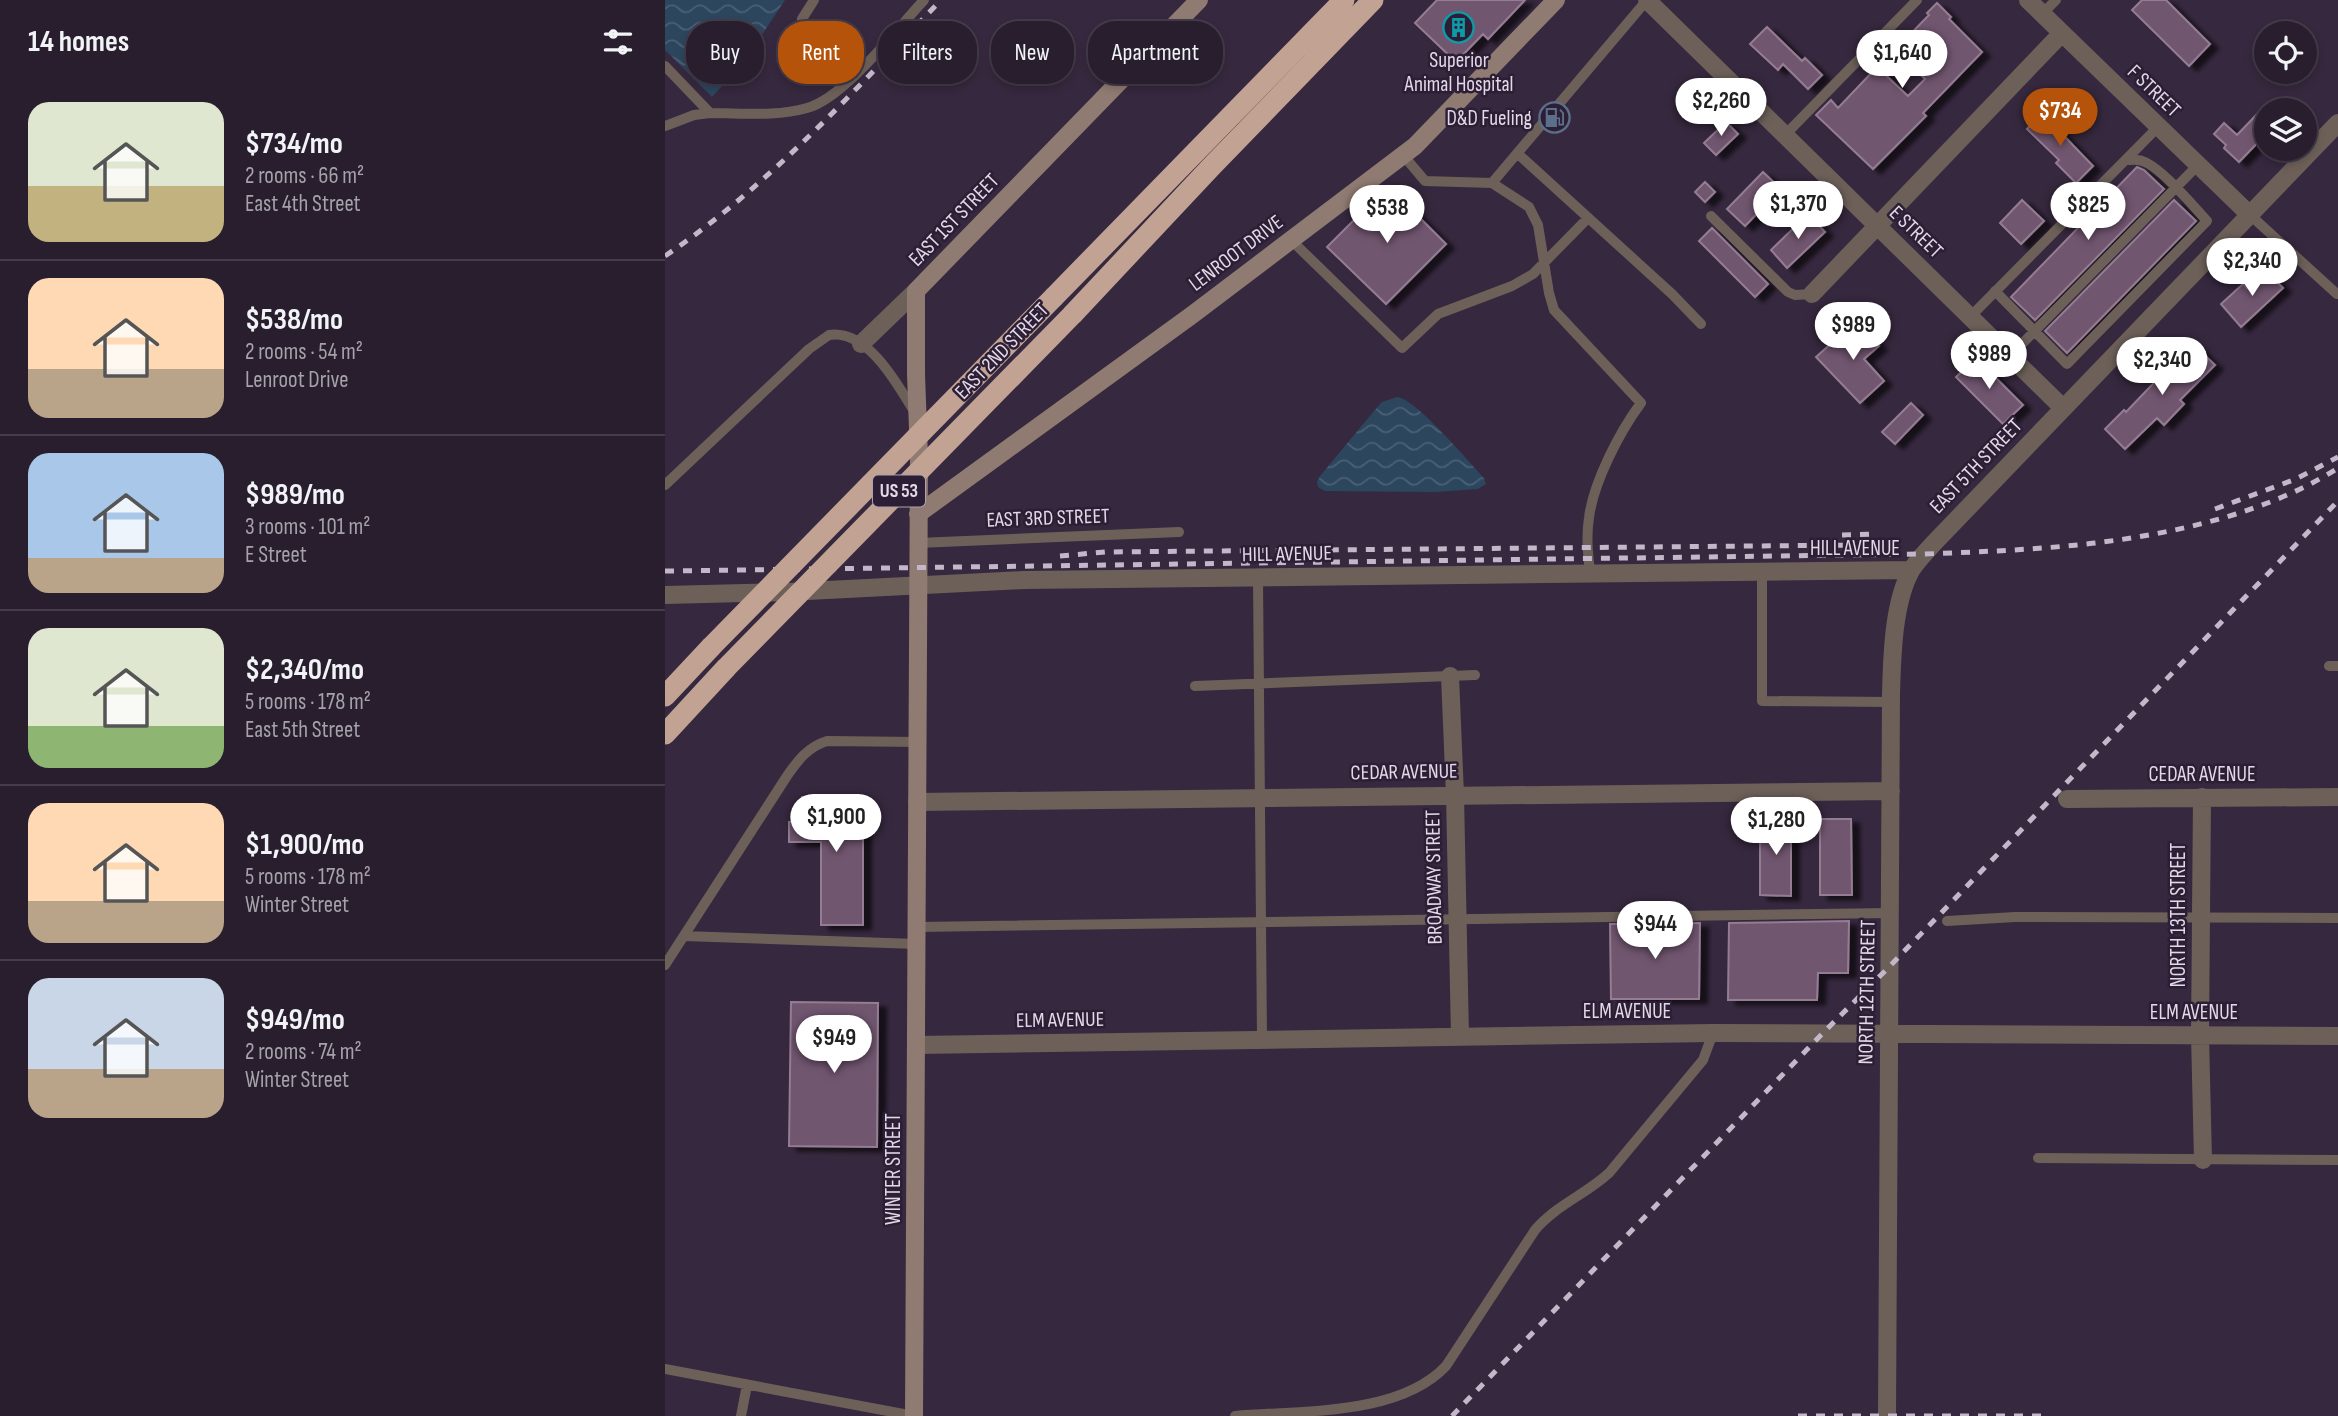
<!DOCTYPE html>
<meta charset="utf-8">
<style>
:root{--surface:#281e2e;--page:#342b3a;--text:#f1f3f6;--muted:#a5a2aa;--line:#443c4a;--accent:#b45309}
body{margin:0;font-family:"Sofia Sans Condensed",sans-serif;background:var(--page);color:var(--text);height:100vh;display:flex;flex-direction:column;font-size:26px;white-space:nowrap}
*{box-sizing:border-box;margin:0}
p{font-size:23px;color:var(--muted)}
.icon{flex:none;width:38px;height:38px;fill:none;stroke:currentColor;stroke-width:2;stroke-linecap:round;stroke-linejoin:round}
.map{position:relative;flex:1;overflow:hidden}
.drawer{display:flex;flex-direction:column;background:var(--surface);width:665px}
.drawer>*{flex:none}
.hud{position:absolute;left:21px;top:21px;width:665px;height:63px;display:flex;gap:14px}
.fabs{position:absolute;left:1589px;top:21px;display:grid;gap:14px}
.fabs a{display:grid;place-items:center;width:63px;height:63px;border-radius:50%;background:var(--surface);box-shadow:0 4px 10px #0003,0 0 0 2px var(--line);font-size:35px}
.price{position:absolute;translate:-50% -60px;padding:0 16px;border-radius:24px;background:#fff;color:#222;font-size:23px;line-height:46px;filter:drop-shadow(0 2px 4px #0008)}
.price::after{content:'';position:absolute;left:50%;top:42px;width:21px;height:16px;margin-left:-10px;background:inherit;clip-path:polygon(0 0,100% 0,50% 100%)}
.price.selected{background:var(--accent);color:#fff}
ul{padding:0;list-style:none}
li{display:flex;align-items:center;gap:21px;height:175px;padding:0 28px}
li+li{border-top:2px solid var(--line)}
li span{display:grid;place-items:center;flex:none;width:196px;height:140px;border-radius:21px;color:#555}
li>.icon{margin-inline-start:auto}
span .icon{width:84px;height:84px;fill:#fffc;stroke-width:1}
li b{font-size:30px}
h2{display:flex;justify-content:space-between;align-items:center;height:84px;padding:0 28px;font-size:30px}
.tag{padding:0 24px;border-radius:28px;background:var(--surface);box-shadow:0 4px 10px #0003,0 0 0 2px var(--line);font-size:24px;line-height:63px}
.tag.selected{background:var(--accent);color:#fff}
main{display:flex;flex:1;min-height:0}
.map>svg:first-child{display:block}
.water{fill:url(#water-waves)}
.building{fill:#715670;stroke:#947c93;stroke-width:2;filter:url(#shadow)}
.lines{fill:none;stroke-linecap:round;stroke-linejoin:round}
.lane{stroke:#6d6059;stroke-width:10}
.street{stroke:#6d6059;stroke-width:18}
.secondary{stroke:#8f7b71;stroke-width:18}
.highway{stroke:#c2a393;stroke-width:21}
.rail{stroke:#c2b8c9;stroke-width:5;stroke-dasharray:9 9;stroke-linecap:butt}
.highway-bridge{stroke:#c2a393;stroke-width:21}
.labels{text-anchor:middle;dominant-baseline:central;stroke-width:5;stroke-linejoin:round;paint-order:stroke}
.shield{fill:#2c1e34;stroke:#aba1b2;stroke-width:2}
.shield-label{font-size:19px;font-weight:bold;fill:#e2d9e8}
.poi-label{font-size:21px;fill:#e2d9e8;stroke:#2c1e34}
.street-label{font-size:21px;fill:#e2d9e8;stroke:#2c1e34}
</style>
<main>
<section class="drawer">
<h2>14 homes<svg class="icon" aria-label="filters" viewBox="0 0 24 24"><path d="M4 7h16M4 17h16"/><circle cx="9" cy="7" r="2"/><circle cx="15" cy="17" r="2"/></svg></h2>
<ul>
<li><span style="background:linear-gradient(#dfe7d0 60%,#c2b280 0)"><svg class="icon" aria-label="home" viewBox="0 0 24 24"><path d="M3 11l9-7 9 7M6 9v11h12V9"/></svg></span><div><b>$734/mo</b><p>2 rooms · 66 m²</p><p>East 4th Street</p></div></li>
<li><span style="background:linear-gradient(#ffd9b3 65%,#b9a48a 0)"><svg class="icon" aria-label="home" viewBox="0 0 24 24"><path d="M3 11l9-7 9 7M6 9v11h12V9"/></svg></span><div><b>$538/mo</b><p>2 rooms · 54 m²</p><p>Lenroot Drive</p></div></li>
<li><span style="background:linear-gradient(#a9c7e8 75%,#b9a48a 0)"><svg class="icon" aria-label="home" viewBox="0 0 24 24"><path d="M3 11l9-7 9 7M6 9v11h12V9"/></svg></span><div><b>$989/mo</b><p>3 rooms · 101 m²</p><p>E Street</p></div></li>
<li><span style="background:linear-gradient(#dfe7d0 70%,#8fb573 0)"><svg class="icon" aria-label="home" viewBox="0 0 24 24"><path d="M3 11l9-7 9 7M6 9v11h12V9"/></svg></span><div><b>$2,340/mo</b><p>5 rooms · 178 m²</p><p>East 5th Street</p></div></li>
<li><span style="background:linear-gradient(#ffd9b3 70%,#b9a48a 0)"><svg class="icon" aria-label="home" viewBox="0 0 24 24"><path d="M3 11l9-7 9 7M6 9v11h12V9"/></svg></span><div><b>$1,900/mo</b><p>5 rooms · 178 m²</p><p>Winter Street</p></div></li>
<li><span style="background:linear-gradient(#c9d6e8 65%,#b9a48a 0)"><svg class="icon" aria-label="home" viewBox="0 0 24 24"><path d="M3 11l9-7 9 7M6 9v11h12V9"/></svg></span><div><b>$949/mo</b><p>2 rooms · 74 m²</p><p>Winter Street</p></div></li>
</ul>
</section>
<div class="map">
<svg width="1673" height="1416" viewBox="0 0 1673 1416">
<defs>
<pattern id="water-waves" width="16" height="10" patternUnits="userSpaceOnUse" patternTransform="scale(1.75)"><rect width="16" height="10" fill="#2c465e"/><path d="M0 5q4-4 8 0t8 0" fill="none" stroke="#4a6075"/></pattern>
<filter id="shadow"><feDropShadow dx="8" dy="4.5" stdDeviation="2" flood-color="#0009"/></filter>
</defs>
<rect width="100%" height="100%" fill="#36283e"/>
<!-- water -->
<path class="water" d="M0 0H120L79 62 47 97 0 50Z
M732 397C750 398 804 462 819 478L821 484 813 489 770 492 660 491 653 487 652 482 655 476 709 411 717 402Z"/>
<!-- building -->
<path class="building" d="M772 0H860L823 39 818 34 791 62 750 23Z
M1477 0H1501L1545 44 1524 66 1467 10Z
M1272 3 1286 17 1284 19 1317 52 1258 113 1261 116 1208 169 1151 115 1166 100 1173 108 1212 67 1243 96 1260 79 1230 50 1264 15 1262 13Z
M1102 27 1137 61 1140 58 1157 75 1143 89 1118 64 1113 70 1085 44Z
M1594 112 1601 120V134L1574 162 1559 148 1561 145 1549 134 1559 123 1572 135Z
M1377 113 1428 166 1411 183 1391 163 1394 160 1362 129Z
M1061 122 1073 134 1051 155 1039 143Z
M1472 167 1479 170 1499 189 1370 320 1346 297Z
M1098 172 1116 189 1080 226 1062 209Z
M1040 182 1050 192 1040 202 1030 192Z
M723 186 781 244 721 304 662 247Z
M1357 200 1379 221 1356 244 1335 223Z
M1509 200 1531 221 1402 353 1380 331Z
M1143 214 1160 232 1122 268 1106 250Z
M1047 228 1103 284 1090 297 1034 241Z
M1601 270 1618 288 1576 327 1556 304 1578 284 1582 288Z
M1191 321 1214 346 1199 359 1219 381 1195 403 1151 357Z
M1527 343 1550 365 1515 400 1519 404 1499 425 1492 418 1460 449 1440 429 1459 410 1461 412Z
M1311 358 1358 405 1338 424 1291 377Z
M1246 403 1258 415 1230 444 1217 432Z
M137 797H198V925H156V842H124V822H137Z
M1095 819H1126V896L1095 895Z
M1155 819H1186L1187 895H1155Z
M1184 921 1183 973H1153L1152 1000H1063L1064 923Z
M1035 923 1034 999H946L945 924Z
M126 1002 213 1003 212 1147 124 1146Z"/>
<g class="lines">
<!-- lane -->
<path class="lane" d="M149 0 137 19 195 69
M1377 14 1391 0
M0 66 45 113C77 113 111 117 142 108 179 98 231 30 259 0
M0 126 29 115 45 113
M1120 135 1252 0
M852 153 1007 294 1036 324
M738 155 760 181 827 183 864 207 873 225 884 293 889 310 976 403C955 431 928 483 924 518 921 536 923 555 925 573
M827 183 982 0
M1584 214 1672 294
M1046 216 1123 292 1130 295 1147 294
M626 240 737 348 773 314 847 286 868 274 923 218
M1330 291 1402 364 1542 221C1529 207 1495 166 1477 161 1473 159 1466 160 1461 160
M1305 317 1493 127
M1345 356 1533 165
M0 485 144 349 164 335C203 329 233 385 250 413
M253 543 514 532
M1097 571V701L1226 702
M593 578 597 1040
M1664 666H1673
M530 686 810 675
M1282 921 1350 917 1673 918
M252 927 1226 913
M19 936 252 944
M0 965 122 776C133 760 143 747 162 741L253 742
M1373 1158 1673 1160
M0 1369 249 1416
M76 1416 82 1385
M570 1416C637 1410 734 1416 781 1366L870 1230C891 1205 920 1195 944 1173L1038 1060 1048 1033"/>
<!-- street -->
<path class="street" d="M982 0 1398 408
M1363 0 1584 214
M1147 294 1397 33
M196 344 251 291
M0 595 123 592 359 580 1246 570
M785 676 790 795 795 1036
M1537 797 1535 1035 1538 1160
M1402 799 1673 797
M252 802 1226 791
M251 1045 1048 1033 1673 1036
M1222 1416 1226 694C1227 658 1228 601 1247 569 1253 560 1261 552 1268 544L1673 123"/>
<!-- secondary -->
<path class="secondary" d="M253 514 527 315 750 146 891 0
M249 1416 254 457 251 374V291L534 0"/>
<!-- highway -->
<path class="highway" d="M389 297 679 0
M408 314 546 167 708 0
M0 696 46 647
M0 734 61 668"/>
<!-- rail -->
<path class="rail" d="M0 256C105 185 189 91 276 0
M1550 509 1631 479 1673 457
M1177 535 1209 534
M395 556 440 552 1197 545
M0 571 1259 554C1366 550 1468 546 1571 514 1606 503 1642 488 1673 468
M787 1416 1158 1033 1225 966 1673 501
M1133 1416H1380"/>
<!-- highway-bridge -->
<path class="highway-bridge" d="M46 647 389 297
M61 668 408 314"/>
</g>
<!-- icons -->
<defs>
<symbol id="building-ring" viewBox="-11 -11 22 22"><circle r="9.5" fill="#2c1e34" stroke="#0f9aa8" stroke-width="1.5"/><path d="M-4-6H4V6H1V3H-1V6H-4ZM-2.5-4.3h1.7v1.8h-1.7ZM.8-4.3h1.7v1.8H.8ZM-2.5-1h1.7V.8h-1.7ZM.8-1h1.7V.8H.8Z" fill="#0f9aa8"/></symbol>
<symbol id="fuel-ring" viewBox="-11 -11 22 22"><circle r="9.5" fill="#2c1e34" stroke="#5c6f8a" stroke-width="1.5"/><path d="M-5.5-6h7V0h2V4h1.3V-2.5L3-4.5l.8-.8L6-3V5H2.5V1h-1V6h-7ZM-4.2-4.7v3.2H.2V-4.7Z" fill="#5c6f8a"/></symbol>
</defs>
<g fill-rule="evenodd">
<use href="#building-ring" x="776" y="10" width="35" height="35"/>
<use href="#fuel-ring" x="872" y="100" width="35" height="35"/>
</g>
<g class="labels">
<!-- shield labels -->
<rect class="shield" x="208" y="475.5" width="52" height="31" rx="5"/>
<g class="shield-label">
<text x="234" y="491">US 53</text>
</g>
<!-- poi labels -->
<g class="poi-label">
<text x="794" y="60">Superior<tspan x="794" dy="24">Animal Hospital</tspan></text>
<text x="867" y="118" text-anchor="end">D&amp;D Fueling</text>
</g>
<!-- street labels -->
<g class="street-label">
<text transform="translate(1489 91) rotate(44)">F STREET</text>
<text transform="translate(289 220) rotate(-46)">EAST 1ST STREET</text>
<text transform="translate(1251 232) rotate(44)">E STREET</text>
<text transform="translate(571 253) rotate(-37)">LENROOT DRIVE</text>
<text transform="translate(337 351) rotate(-46)">EAST 2ND STREET</text>
<text transform="translate(1311 466) rotate(-46)">EAST 5TH STREET</text>
<text transform="translate(383 518) rotate(-2)">EAST 3RD STREET</text>
<text x="1190" y="548">HILL AVENUE</text>
<text transform="translate(622 554) rotate(-1)">HILL AVENUE</text>
<text transform="translate(739 772) rotate(-1)">CEDAR AVENUE</text>
<text x="1537" y="774">CEDAR AVENUE</text>
<text transform="translate(769 877) rotate(-91)">BROADWAY STREET</text>
<text transform="translate(1513 915) rotate(-90)">NORTH 13TH STREET</text>
<text transform="translate(1202 992) rotate(-89)">NORTH 12TH STREET</text>
<text x="962" y="1011">ELM AVENUE</text>
<text x="1529" y="1012">ELM AVENUE</text>
<text transform="translate(395 1020) rotate(-1)">ELM AVENUE</text>
<text transform="translate(228 1169) rotate(-90)">WINTER STREET</text>
</g>
</g>
</svg>
<div class="fabs">
<a><svg class="icon" aria-label="locate" viewBox="0 0 24 24"><circle cx="12" cy="12" r="6"/><path d="M12 2v4M12 18v4M2 12h4M18 12h4"/></svg></a>
<a><svg class="icon" aria-label="layers" viewBox="0 0 24 24"><path d="M12 4l9 5-9 5-9-5zM3 14l9 5 9-5"/></svg></a>
</div>
<b class="price" style="left:1237px;top:90px">$1,640</b>
<b class="price" style="left:1056px;top:138px">$2,260</b>
<b class="price selected" style="left:1395px;top:148px">$734</b>
<b class="price" style="left:1133px;top:241px">$1,370</b>
<b class="price" style="left:1423px;top:242px">$825</b>
<b class="price" style="left:722px;top:245px">$538</b>
<b class="price" style="left:1587px;top:298px">$2,340</b>
<b class="price" style="left:1188px;top:362px">$989</b>
<b class="price" style="left:1324px;top:391px">$989</b>
<b class="price" style="left:1497px;top:397px">$2,340</b>
<b class="price" style="left:171px;top:854px">$1,900</b>
<b class="price" style="left:1111px;top:857px">$1,280</b>
<b class="price" style="left:990px;top:961px">$944</b>
<b class="price" style="left:169px;top:1075px">$949</b>
<div class="hud">
<a class="tag">Buy</a>
<a class="tag selected">Rent</a>
<a class="tag">Filters</a>
<a class="tag">New</a>
<a class="tag">Apartment</a>
</div>
</div>
</main>
